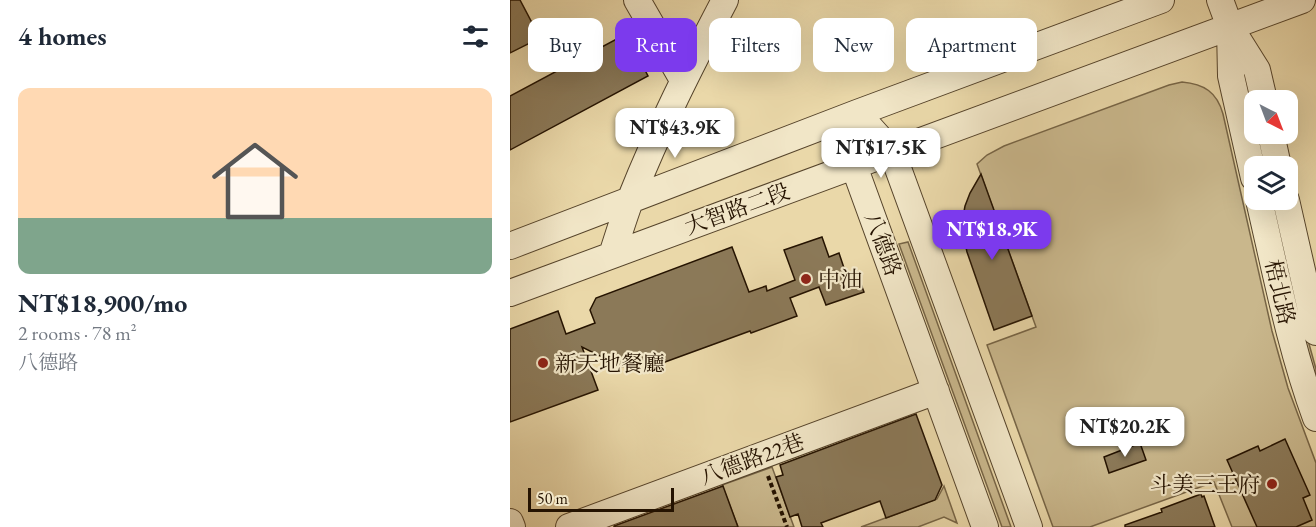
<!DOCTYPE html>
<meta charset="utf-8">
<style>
:root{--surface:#fff;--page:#f2f2f3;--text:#1f2937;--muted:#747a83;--accent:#7c3aed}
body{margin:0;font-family:"EB Garamond","Noto Serif TC",serif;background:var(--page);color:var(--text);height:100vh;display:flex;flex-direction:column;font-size:22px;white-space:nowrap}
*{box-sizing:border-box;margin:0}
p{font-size:20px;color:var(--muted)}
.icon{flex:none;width:33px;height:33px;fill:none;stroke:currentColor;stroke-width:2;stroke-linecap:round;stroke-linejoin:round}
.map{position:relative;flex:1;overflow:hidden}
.sheet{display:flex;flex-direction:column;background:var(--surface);width:510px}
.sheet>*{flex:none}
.top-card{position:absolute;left:18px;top:18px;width:570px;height:54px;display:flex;gap:12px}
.needle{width:39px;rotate:138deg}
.buttons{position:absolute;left:734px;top:90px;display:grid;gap:12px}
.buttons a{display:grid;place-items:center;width:54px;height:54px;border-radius:12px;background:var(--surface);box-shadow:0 6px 24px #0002;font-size:30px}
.scale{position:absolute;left:18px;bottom:15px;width:146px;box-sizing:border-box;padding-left:6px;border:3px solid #251301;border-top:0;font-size:16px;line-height:21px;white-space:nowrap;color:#251301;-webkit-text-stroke:4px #f1e6c7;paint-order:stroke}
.price{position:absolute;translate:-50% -51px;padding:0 14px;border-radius:12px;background:#fff;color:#222;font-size:20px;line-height:39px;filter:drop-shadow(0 2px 3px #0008)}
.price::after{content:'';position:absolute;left:50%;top:36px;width:18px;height:14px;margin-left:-9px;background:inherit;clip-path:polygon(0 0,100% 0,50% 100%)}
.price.current{background:var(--accent);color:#fff}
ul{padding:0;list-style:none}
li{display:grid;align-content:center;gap:12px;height:318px;padding:0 18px}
li span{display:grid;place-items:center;height:186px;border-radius:12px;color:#555}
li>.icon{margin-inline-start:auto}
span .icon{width:108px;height:108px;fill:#fffc;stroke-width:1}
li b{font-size:26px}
h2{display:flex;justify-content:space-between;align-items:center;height:72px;padding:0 18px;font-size:26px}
.tag{padding:0 21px;border-radius:12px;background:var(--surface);box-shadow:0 6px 24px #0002;font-size:21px;line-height:54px}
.tag.current{background:var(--accent);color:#fff}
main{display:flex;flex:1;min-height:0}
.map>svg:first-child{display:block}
.green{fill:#c9b78c;stroke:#776546;stroke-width:1.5}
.building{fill:#8b7958;stroke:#251301;stroke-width:1.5}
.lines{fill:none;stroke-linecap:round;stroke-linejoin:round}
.minor-casing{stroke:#56442b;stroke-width:28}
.path{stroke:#251301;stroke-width:4;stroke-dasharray:4.5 3;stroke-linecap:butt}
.minor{stroke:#f1e6c7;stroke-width:26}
.poi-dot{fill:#8f2418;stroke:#f1e6c7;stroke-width:2}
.labels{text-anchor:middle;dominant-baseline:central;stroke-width:4.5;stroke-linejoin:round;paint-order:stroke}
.street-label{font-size:22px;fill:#251301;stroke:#f1e6c7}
.poi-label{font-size:22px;fill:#251301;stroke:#f1e6c7;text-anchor:start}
</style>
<main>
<section class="sheet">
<h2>4 homes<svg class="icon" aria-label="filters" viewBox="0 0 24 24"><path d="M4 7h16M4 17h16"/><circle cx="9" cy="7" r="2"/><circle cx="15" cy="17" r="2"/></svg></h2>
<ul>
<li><span style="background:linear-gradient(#ffd9b3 70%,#7fa58c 0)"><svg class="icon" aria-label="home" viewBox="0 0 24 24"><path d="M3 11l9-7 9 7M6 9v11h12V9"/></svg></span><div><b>NT$18,900/mo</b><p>2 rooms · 78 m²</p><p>八德路</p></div></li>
</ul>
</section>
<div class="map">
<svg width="806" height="527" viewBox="0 0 806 527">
<rect width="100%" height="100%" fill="#ead8a9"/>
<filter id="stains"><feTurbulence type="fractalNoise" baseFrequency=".00333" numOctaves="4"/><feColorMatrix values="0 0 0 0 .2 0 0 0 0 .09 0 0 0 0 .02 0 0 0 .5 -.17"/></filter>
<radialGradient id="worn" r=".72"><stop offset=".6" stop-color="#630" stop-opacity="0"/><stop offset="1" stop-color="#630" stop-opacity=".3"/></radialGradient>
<!-- green -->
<path class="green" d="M672 82C694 84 707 92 713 114L762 331 778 388 806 463V527H722L704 482 580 527H543L477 345 526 327 467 164 477 155 494 146 659 85Z
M759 200H765L791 315 806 369V388Z
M398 242 501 527H492L389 244Z
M262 467 284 527H228L212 485Z
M434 486 447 523 434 517 408 527H351L427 499Z"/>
<!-- building -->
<path class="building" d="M0 0H10L30 38 0 53Z
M116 34 138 76 0 150V96Z
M471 174 522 316 484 330 457 252 453 234V217L455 206 460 193Z
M312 237 319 257 329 253 336 274 346 271 354 292 316 305 309 287 280 298 287 316 241 333 240 331 155 362 152 353 112 367 72 347 88 390 0 422V329L48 311 56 334 85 323 80 310 86 298 222 247 239 292 256 286 257 291 285 280 274 250Z
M406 414 432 485 425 500 376 518 370 501 311 523 313 527H292L288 514 280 517 266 477 273 475 270 465Z
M775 439 800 495 793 498 802 520 786 527H747L717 460 748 446 750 451Z
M630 443 636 460 599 473 594 457Z
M213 486 228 527H104V526Z
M691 494 692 497 694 496 705 527H615V525L652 512 651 509Z"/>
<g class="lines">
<defs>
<path id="minor" d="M127 0 173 80
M710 0 720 27 747 70 754 100
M720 27 721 76 744 178
M347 113 382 152 519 527
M347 113 344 166 475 527
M761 134 768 166
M749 200C766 273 780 347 806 418
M776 200 806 332
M0 246 347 113 651 0
M102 255C108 236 114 217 121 198 148 130 181 65 215 0
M0 293 792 0
M0 522 2 527
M59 527 426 391"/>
</defs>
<!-- minor casing -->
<use href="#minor" class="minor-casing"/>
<!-- path -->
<path class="path" d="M258 476 277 527"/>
<!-- minor -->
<use href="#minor" class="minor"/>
</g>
<!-- markers -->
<g class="poi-dot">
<circle cx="296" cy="279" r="6"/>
<circle cx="33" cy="363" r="6"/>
<circle cx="762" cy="484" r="6"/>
</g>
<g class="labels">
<!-- street labels -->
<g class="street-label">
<text transform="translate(227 209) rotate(-20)">大智路二段</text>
<text transform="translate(373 244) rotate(70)">八德路</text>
<text transform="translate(770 292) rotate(77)">梧北路</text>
<text transform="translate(242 459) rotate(-20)">八德路22巷</text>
</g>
<!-- poi labels -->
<g class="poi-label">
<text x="308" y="279">中油</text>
<text x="45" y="363">新天地餐廳</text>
<text x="750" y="484" text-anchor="end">斗美三王府</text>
</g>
</g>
<rect width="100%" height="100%" filter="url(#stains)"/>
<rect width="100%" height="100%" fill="url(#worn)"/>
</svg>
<div class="buttons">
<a><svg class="needle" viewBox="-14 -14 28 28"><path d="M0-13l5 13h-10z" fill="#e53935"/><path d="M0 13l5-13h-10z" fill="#747a83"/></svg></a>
<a><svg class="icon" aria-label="layers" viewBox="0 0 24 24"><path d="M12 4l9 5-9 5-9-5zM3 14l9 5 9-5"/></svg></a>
</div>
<div class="scale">50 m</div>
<b class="price" style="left:165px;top:159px">NT$43.9K</b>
<b class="price" style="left:371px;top:179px">NT$17.5K</b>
<b class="price current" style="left:482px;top:261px">NT$18.9K</b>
<b class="price" style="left:615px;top:458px">NT$20.2K</b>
<div class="top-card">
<a class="tag">Buy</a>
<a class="tag current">Rent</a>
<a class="tag">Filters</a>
<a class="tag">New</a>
<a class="tag">Apartment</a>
</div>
</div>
</main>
